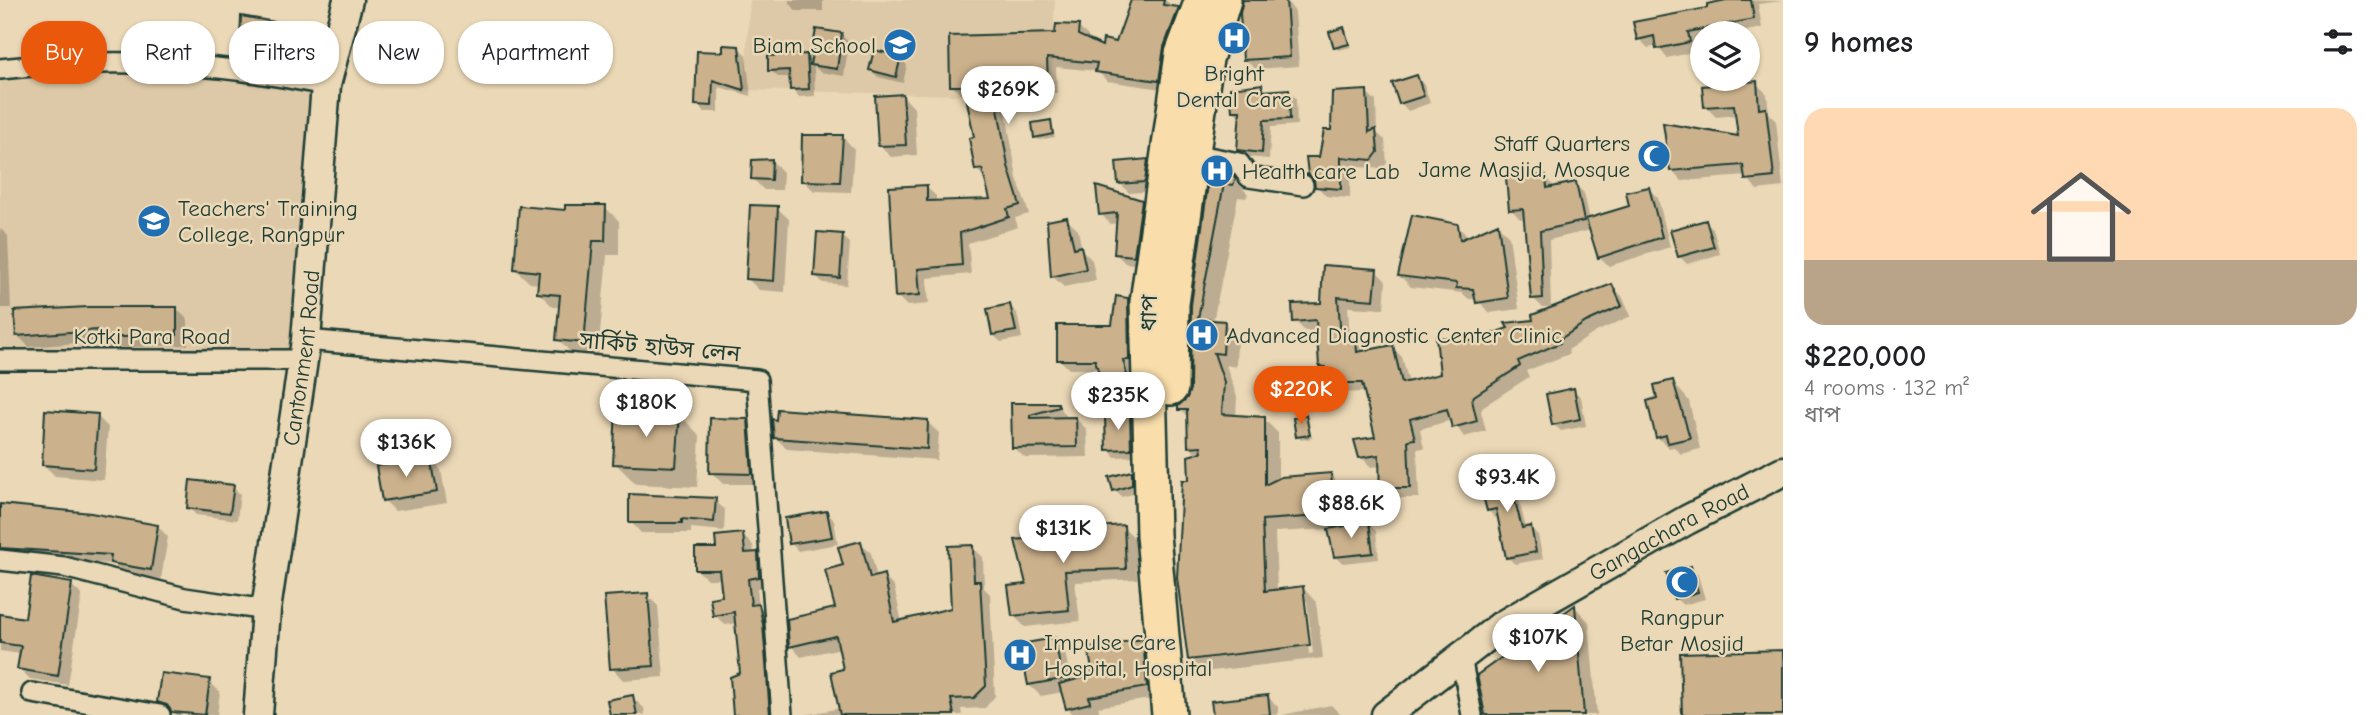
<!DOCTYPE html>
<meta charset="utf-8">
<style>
:root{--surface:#fff;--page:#f6f6f6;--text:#202124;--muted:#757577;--line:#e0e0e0;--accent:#ea580c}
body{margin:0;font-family:"Comic Neue","Noto Sans Bengali",sans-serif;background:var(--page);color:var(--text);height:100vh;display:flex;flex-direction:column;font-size:26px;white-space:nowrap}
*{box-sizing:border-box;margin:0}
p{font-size:23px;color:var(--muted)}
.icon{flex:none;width:38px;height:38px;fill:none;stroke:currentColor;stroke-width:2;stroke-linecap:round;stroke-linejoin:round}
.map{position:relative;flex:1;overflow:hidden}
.side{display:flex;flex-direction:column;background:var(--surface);width:595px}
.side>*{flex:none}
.top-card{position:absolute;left:21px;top:21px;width:665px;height:63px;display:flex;gap:14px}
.tools{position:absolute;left:1690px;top:21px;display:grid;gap:14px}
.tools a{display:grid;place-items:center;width:70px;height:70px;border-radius:50%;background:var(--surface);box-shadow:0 2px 5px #0004;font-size:35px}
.price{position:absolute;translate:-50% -60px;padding:0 16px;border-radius:24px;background:#fff;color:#222;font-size:23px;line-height:46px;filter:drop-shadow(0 2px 4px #0008)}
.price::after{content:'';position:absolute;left:50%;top:42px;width:21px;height:16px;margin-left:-10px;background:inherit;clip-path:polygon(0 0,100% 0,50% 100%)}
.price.current{background:var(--accent);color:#fff}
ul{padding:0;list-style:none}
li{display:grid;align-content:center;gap:14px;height:371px;padding:0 21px}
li+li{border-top:2px solid var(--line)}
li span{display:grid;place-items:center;height:217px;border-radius:21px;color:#555}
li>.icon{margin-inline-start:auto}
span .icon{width:126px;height:126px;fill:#fffc;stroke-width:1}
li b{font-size:30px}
h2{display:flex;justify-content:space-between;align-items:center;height:84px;padding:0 21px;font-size:30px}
.pill{padding:0 24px;border-radius:28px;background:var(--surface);box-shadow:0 2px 5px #0004;font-size:24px;line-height:63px}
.pill.current{background:var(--accent);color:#fff}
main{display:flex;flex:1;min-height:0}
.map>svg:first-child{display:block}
.built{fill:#ddc9a7}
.shadow{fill:#0003;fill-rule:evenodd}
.building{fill:#cbb18c;stroke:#1f3d34;stroke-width:2}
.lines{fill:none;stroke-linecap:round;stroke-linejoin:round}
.minor-casing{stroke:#1f3d34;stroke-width:24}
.secondary-casing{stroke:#1f3d34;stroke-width:33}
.trunk-casing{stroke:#1f3d34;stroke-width:38}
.minor{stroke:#ebd8b6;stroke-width:19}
.secondary{stroke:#ebd8b6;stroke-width:28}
.trunk{stroke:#f9deab;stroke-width:33}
.labels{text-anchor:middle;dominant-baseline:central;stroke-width:5;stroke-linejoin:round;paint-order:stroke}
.poi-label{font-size:23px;fill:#1f3d34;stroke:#ebd8b6;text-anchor:start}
.street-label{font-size:23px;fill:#1f3d34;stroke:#ebd8b6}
</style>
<main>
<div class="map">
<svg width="1783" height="715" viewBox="0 0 1783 715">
<rect width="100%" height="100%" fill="#ebd8b6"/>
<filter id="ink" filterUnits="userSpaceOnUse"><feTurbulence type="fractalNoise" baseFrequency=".0143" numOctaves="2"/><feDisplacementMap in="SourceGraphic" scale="14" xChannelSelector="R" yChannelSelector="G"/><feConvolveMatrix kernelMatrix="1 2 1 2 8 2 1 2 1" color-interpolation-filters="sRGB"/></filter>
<g filter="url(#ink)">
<!-- built -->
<path class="built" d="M750 0H1055L1051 97 744 90Z
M92 66 222 71 319 87 299 357 0 355V77Z"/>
<!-- shadow -->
<path class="shadow" d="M788 0H823V11H796Z
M1132 0H1165L1188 18 1168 90 1107 81 1097 71 1056 67 1057 93 1003 94 1017 178 1029 214 1015 218 1018 227 968 243 971 274 927 278 929 304 907 306 897 296 926 187 936 196V202L993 201 986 179 977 170 968 95H962L952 86 1078 27 1088 36 1087 42 1103 48 1117 44Z
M1253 0H1286L1295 12 1299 66 1255 69 1245 59Z
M1733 0 1783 1 1758 4 1762 28 1736 33H1703V40L1696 41 1698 51 1667 58 1657 46 1648 48 1639 39Z
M280 24 287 32 285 50 249 47 242 40Z
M1344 29 1351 47 1339 50 1335 47Z
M841 35 849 42 844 76 820 72 814 66 815 96 799 97 792 89 791 77H778L770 70 806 56 812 62Z
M739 48 746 55 751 96 719 87V112H704L697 104 724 54Z
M900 58 907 65 903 83 878 77 871 70Z
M1416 77 1424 84 1430 103 1408 111 1401 103 1394 84Z
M1756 83 1767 94 1769 114 1776 121 1783 187 1757 190 1746 176 1682 181 1672 170 1740 138 1737 115 1716 117 1705 106Z
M1262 86 1268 92 1288 91 1296 98 1297 125 1271 127 1269 159 1246 157 1239 149 1241 118 1234 111Z
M1366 92 1376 101 1377 133 1385 140 1387 163 1382 169 1350 166V198L1326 196 1317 186 1321 159 1333 131Z
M903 96 914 108 917 155 891 157 879 145Z
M1050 122 1055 137 1039 140 1036 137Z
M843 137 854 149 851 192 814 191 803 180Z
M771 160 783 172 782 190H764L753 179Z
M1147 160 1157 170 1154 191 1129 193 1120 183Z
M1212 172 1231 176 1248 194 1246 198 1238 197 1213 322 1224 323 1237 336 1236 367 1226 365 1237 397 1236 417 1264 419 1278 433V480L1330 475 1344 488 1346 528 1369 524 1376 531 1379 559 1343 563 1335 556 1330 529 1275 532 1277 591 1303 588 1316 602 1323 658 1203 672 1190 659 1191 482 1198 455 1190 446 1189 418 1180 409 1189 399 1192 389 1193 306ZM1303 601H1307L1313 653 1309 654Z
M1546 176 1555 188 1575 184 1584 193 1590 220 1631 207 1649 189 1658 198 1670 247 1609 266 1599 257 1591 230 1549 240 1551 307H1542L1533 298 1526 218 1520 219 1511 209Z
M1141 202 1150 211 1143 265 1125 263 1116 254 1118 223 1110 224 1101 214Z
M605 207 619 221V255H607L598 356 572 354 558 339 561 307H553L539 293V284L530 283 515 269 566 212Z
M777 208 789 219 785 292 759 290 748 279Z
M1066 219 1078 230 1082 250 1092 260 1096 280 1064 287 1052 276Z
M1706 222 1713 229 1720 254 1687 264 1679 256Z
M1497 225 1509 236 1519 309 1489 313 1477 299H1469L1462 293 1411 287 1400 276 1457 226 1470 238Z
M0 228 8 236 11 308H0Z
M842 236 850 243 847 285 823 283 816 276Z
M1376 271 1386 281 1384 309 1348 307 1350 341 1355 340 1366 352 1392 347 1402 357 1409 383 1442 375 1472 343 1535 322 1612 286 1622 296 1631 316 1596 332 1568 350 1569 354 1526 371 1529 377 1484 406 1481 411 1486 431 1464 437 1452 420 1420 429 1424 448 1417 449 1419 498H1401L1391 507 1382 498 1381 466 1371 467 1361 457 1378 439 1366 392 1337 393 1327 383V373L1320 366 1318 330 1305 331 1295 321Z
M1127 299 1138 310 1139 396 1116 402 1106 392 1100 369H1069L1059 359 1114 327Z
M1010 306 1017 313 1022 338 1001 342 993 335Z
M177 309 188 320V345L110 348 103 341 29 347 17 335Z
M1673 382 1689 401 1700 449 1681 454 1674 447 1669 448 1657 437 1659 400Z
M1573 390 1581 397 1586 426 1561 431 1553 424Z
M1057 404 1069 419 1076 418 1087 430 1088 457 1025 458 1013 447V405Z
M679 414 700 436 697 487 636 484 615 463Z
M97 416 108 427 104 480 55 476 44 465Z
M1129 417 1137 424 1138 456 1115 457 1108 449Z
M1306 417 1312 438 1301 440 1298 436Z
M747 421 758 432 762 484H723L711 472Z
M927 422 939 433 937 460 787 449 775 437Z
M430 459 441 470 447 503 395 511 384 500Z
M1506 472 1514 479 1526 528H1531L1538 535 1543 559 1515 564 1507 557 1499 516 1495 518 1488 510Z
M1132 473 1139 480V492L1122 497 1114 490Z
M233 487 240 494 237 520 196 515 189 508Z
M715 500 725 510 724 531 691 528V533H641L631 522Z
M0 506 158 526 168 537 161 579 122 573 114 564 0 558Z
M826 512 834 520 838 544 798 551 791 543Z
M1123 527 1135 538 1137 579 1075 582 1080 621 1025 627 1013 615 1046 539V529Z
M742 535 753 545 754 554 767 564 769 587 757 588 759 607 769 617 779 715H735L742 674 737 623 725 625 715 615 724 597 722 579H707L696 569Z
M860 543 871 553 877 578 883 576 894 587 902 622 953 610 972 547 983 557 984 588 990 594 995 696 985 708 961 709 962 715H805L841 708 846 670 841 648 801 657 791 646 837 610 845 567Z
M1690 568 1698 575 1705 599 1683 605 1675 598Z
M71 585 82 595 68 685 30 679 19 668 21 654 0 651V616L26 619Z
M647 595 658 606 664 677 623 680 612 668Z
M1575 607 1589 622 1597 715H1487Z
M1054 640 1065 652 1071 682 1095 676 1142 641 1153 652 1157 698 1098 707 1100 713 1093 715H1074L1067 708 1063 692 1041 696 1029 685Z
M209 681 220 692 217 715H177L159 701Z
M1267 696 1278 707V715H1215Z
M632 697 644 708 645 715H612Z
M1331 705 1341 715H1282Z"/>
<!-- building -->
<path class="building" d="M1131 0H1164L1163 5 1179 7 1164 47 1159 81 1095 72 1097 63 1047 58 1048 84 994 85 1008 166 1020 205 1007 209 1009 217 960 233 962 265 918 269 920 295 895 297 889 187 927 185V201L990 199 982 169 975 170 969 138 974 137 964 86H950L949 36 1055 33 1056 24 1079 25 1078 35 1102 46 1103 39 1116 42Z
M1243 0H1286L1290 57 1243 60 1240 13Z
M1726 0H1751L1754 19 1688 32 1690 42 1656 49 1654 36 1637 40 1633 22 1707 8V4Z
M241 16 281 23 278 44 240 40Z
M1344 27 1349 44 1334 48 1329 32Z
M816 29 842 33 837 69 810 65Z
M723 45 739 46 744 90 713 80 712 106 695 105 697 51 723 52Z
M874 50 901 56 896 77 869 70Z
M807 54 809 89 790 90 789 70 768 71V56Z
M1417 75 1424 96 1399 104 1392 83Z
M1757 81 1759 109 1766 108 1774 177 1745 180 1743 165 1670 171 1663 123 1738 136 1734 105 1704 107 1702 86Z
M1262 84 1263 91 1289 89 1290 119 1264 120 1262 153 1237 150 1240 111H1232L1230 88Z
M1367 90 1369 132 1376 129 1378 152 1372 160 1341 157V189L1315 187 1314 180 1308 174 1306 157H1319L1324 130H1331L1332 92Z
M903 94 906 145 878 146 875 96Z
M1051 120 1053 134 1034 138 1032 123Z
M802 135H843L840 182 801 181Z
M772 159 771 180 751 179 752 160Z
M1148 159 1145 182 1118 184 1116 162Z
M1210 170 1232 174 1236 179 1233 185 1224 184 1198 319 1225 321 1223 354 1214 353 1224 382 1222 414 1265 417V485L1281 477 1331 473 1334 515 1262 520 1265 591 1303 586 1310 645 1188 660 1177 578 1182 480H1189L1188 456 1202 452 1201 446 1188 447 1187 410H1178V406L1187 398 1190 389 1191 305Z
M1546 175 1547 188 1576 182 1584 221 1540 231 1543 298 1531 299 1523 209 1509 210 1506 178Z
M1096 186 1142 200 1134 256 1114 254 1117 213 1099 215Z
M1649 187 1662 237 1598 258 1586 219 1629 206 1626 192Z
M565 205H606L605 241H593L584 343 556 340 560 295 537 293 539 272 514 269 519 206 565 210Z
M750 205 778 206 774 281 746 279Z
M1412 215 1458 224 1460 240 1498 223 1508 298 1476 303 1473 289 1456 288 1457 283 1398 276Z
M1067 217 1074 248 1081 246 1086 269 1051 277 1047 221Z
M1706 220 1714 247 1678 257 1670 230Z
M817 232 843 234 840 278 814 276Z
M1323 265 1377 269 1374 300 1338 297 1341 340 1356 339 1357 352 1393 345 1402 383 1440 374 1436 337 1471 341 1508 328 1505 323 1533 320 1532 315 1612 284 1622 306 1586 322 1559 340 1560 343 1518 361 1520 366 1474 396 1472 400 1477 421 1452 428 1447 409 1410 419 1415 439 1408 440 1410 488H1390L1380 499 1379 455 1359 458 1354 440 1375 437 1362 383H1325L1326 367 1319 366 1316 320 1293 322 1292 304 1321 303Z
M1116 296 1128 298 1129 360H1123L1130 386 1105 393 1095 360H1057V325H1112Z
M1010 304 1016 331 992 335 987 309Z
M88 307H177V335L97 338V330L16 336 14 311Z
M1673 380 1690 438 1668 443 1666 435 1656 438 1647 401 1657 398 1654 385Z
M1574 388 1580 419 1552 425 1546 394Z
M1011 403H1058L1059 407 1030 415V418L1076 417 1077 447 1012 448Z
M777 409 928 420 927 449 774 438 772 419 776 420Z
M45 410 98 414 94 469 42 465Z
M616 411 680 413 676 467 613 464Z
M1130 415 1131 449 1106 450 1105 416Z
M1306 415 1310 435 1296 437 1293 418Z
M710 418 748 419 752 474 709 473Z
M431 457 437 492 382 501 376 466Z
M1507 470 1522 528 1531 526 1536 552 1506 558 1496 509 1487 511 1478 477Z
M1132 471V485L1113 491 1109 477Z
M190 480 234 485 230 513 187 508Z
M629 494 716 498 714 522 682 519V523H629Z
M0 504 91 513 158 525 151 570 110 563 111 555 0 548Z
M827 511 832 537 789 544 785 518Z
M1369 522 1373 553 1334 557 1328 529Z
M1124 525 1126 569 1065 571 1069 610 1012 616 1008 586 1026 584 1015 540 1044 537 1045 527 1066 529Z
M743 533 745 553 758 552 759 577 748 579 751 605 759 604 763 624 770 715H733L730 677 740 673 734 612 713 616 710 598 722 596 719 570H695V548H716L715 536Z
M861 541 870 578 884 574 894 622 951 608 948 546 973 545 974 581H980L986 686 974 698 951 699 954 715H840L831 672 843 669 836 636 789 647 787 619 835 608 825 570 843 565 838 547Z
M1691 566 1698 592 1674 599 1666 573Z
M31 576 72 583 58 676 17 669 21 646 0 643V614L25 618Z
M648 593 654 666 610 669 604 596Z
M1575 605 1584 715H1485L1477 675Z
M1055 638 1062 679 1028 685 1020 644Z
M1143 639 1147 687 1089 697 1090 703 1066 709 1059 684 1093 675 1088 648Z
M1783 650V715H1682L1680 653Z
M161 673 210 679 205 715 172 712 167 705 157 702Z
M633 695 637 715H610L607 700Z
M1268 695 1270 715H1213L1211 701Z"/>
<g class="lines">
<defs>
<path id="minor" d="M0 69C112 57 216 62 326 85
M1193 154 1239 163 1249 177 1303 185
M306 340 757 380 782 715
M0 360H304
M0 560 64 567 185 598 266 610
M1461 657 1472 715
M32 693 160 715"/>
<g id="secondary">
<path id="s1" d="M258 715 266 610 306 340 326 85 348 0"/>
<path id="s2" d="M1386 715 1501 626 1687 520 1783 471"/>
</g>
<path id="trunk" d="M1171 388 1172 304 1206 59 1224 0
M1169 715 1153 535 1147 302 1182 54 1202 0"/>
</defs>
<!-- minor casing -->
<use href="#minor" class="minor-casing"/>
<!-- secondary casing -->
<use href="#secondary" class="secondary-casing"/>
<!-- trunk casing -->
<use href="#trunk" class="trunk-casing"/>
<!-- minor -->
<use href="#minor" class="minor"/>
<!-- secondary -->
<use href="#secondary" class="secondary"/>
<!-- trunk -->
<use href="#trunk" class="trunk"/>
</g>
</g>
<!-- icons -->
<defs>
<symbol id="hospital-disc" viewBox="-11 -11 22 22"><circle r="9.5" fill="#1f6fb2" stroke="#ebd8b6"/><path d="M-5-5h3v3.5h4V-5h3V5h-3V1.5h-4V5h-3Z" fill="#fff"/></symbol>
<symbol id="school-disc" viewBox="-11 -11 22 22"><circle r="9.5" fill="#1f6fb2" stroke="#ebd8b6"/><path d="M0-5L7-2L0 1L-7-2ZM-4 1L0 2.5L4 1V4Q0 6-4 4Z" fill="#fff"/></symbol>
<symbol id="mosque-disc" viewBox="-11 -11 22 22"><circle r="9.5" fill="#1f6fb2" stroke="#ebd8b6"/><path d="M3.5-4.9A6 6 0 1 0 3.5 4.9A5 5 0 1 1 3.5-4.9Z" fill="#fff"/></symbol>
<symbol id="university-disc" viewBox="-11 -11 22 22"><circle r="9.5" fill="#1f6fb2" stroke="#ebd8b6"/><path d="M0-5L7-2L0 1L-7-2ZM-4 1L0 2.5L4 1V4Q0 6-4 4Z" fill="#fff"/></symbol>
</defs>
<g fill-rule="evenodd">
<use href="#hospital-disc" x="1215" y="19" width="38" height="38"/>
<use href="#school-disc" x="881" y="26" width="38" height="38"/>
<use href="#mosque-disc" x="1635" y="137" width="38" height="38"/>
<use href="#hospital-disc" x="1198" y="152" width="38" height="38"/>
<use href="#university-disc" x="135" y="202" width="38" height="38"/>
<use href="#hospital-disc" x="1183" y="316" width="38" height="38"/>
<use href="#mosque-disc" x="1663" y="563" width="38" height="38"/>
<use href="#hospital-disc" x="1001" y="636" width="38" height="38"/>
</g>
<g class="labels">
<!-- poi labels -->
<g class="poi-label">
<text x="876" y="45" text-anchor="end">Biam School</text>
<text x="1234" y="73" text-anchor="middle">Bright<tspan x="1234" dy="26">Dental Care</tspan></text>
<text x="1630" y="143" text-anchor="end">Staff Quarters<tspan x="1630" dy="26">Jame Masjid, Mosque</tspan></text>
<text x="1242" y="171">Health care Lab</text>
<text x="178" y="208">Teachers' Training<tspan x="178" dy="26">College, Rangpur</tspan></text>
<text x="1226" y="335">Advanced Diagnostic Center Clinic</text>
<text x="1682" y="617" text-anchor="middle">Rangpur<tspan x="1682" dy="26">Betar Mosjid</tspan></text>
<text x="1044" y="642">Impulse Care<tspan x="1044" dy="26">Hospital, Hospital</tspan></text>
</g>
<!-- street labels -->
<g class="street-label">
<text transform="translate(1149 313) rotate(-88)">ধাপ</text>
<text x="152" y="336">Kotki Para Road</text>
<text transform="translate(660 347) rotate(5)">সার্কিট হাউস লেন</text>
<text stroke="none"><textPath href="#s1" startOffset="360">Cantonment Road</textPath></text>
<text stroke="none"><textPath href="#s2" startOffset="338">Gangachara Road</textPath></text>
</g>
</g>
</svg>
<div class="tools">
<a><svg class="icon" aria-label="layers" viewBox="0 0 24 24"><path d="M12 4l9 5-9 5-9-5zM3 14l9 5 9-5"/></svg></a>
</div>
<b class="price" style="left:1008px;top:126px">$269K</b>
<b class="price current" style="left:1301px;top:426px">$220K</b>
<b class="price" style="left:1118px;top:432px">$235K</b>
<b class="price" style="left:646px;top:439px">$180K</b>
<b class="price" style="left:406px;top:479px">$136K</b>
<b class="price" style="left:1507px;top:514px">$93.4K</b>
<b class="price" style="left:1351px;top:540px">$88.6K</b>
<b class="price" style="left:1063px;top:565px">$131K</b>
<b class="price" style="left:1538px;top:674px">$107K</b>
<div class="top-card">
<a class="pill current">Buy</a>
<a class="pill">Rent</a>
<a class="pill">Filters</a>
<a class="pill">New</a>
<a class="pill">Apartment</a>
</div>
</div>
<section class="side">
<h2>9 homes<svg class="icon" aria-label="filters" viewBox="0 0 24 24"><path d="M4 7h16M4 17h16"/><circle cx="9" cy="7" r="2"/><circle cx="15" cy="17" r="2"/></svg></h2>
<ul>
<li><span style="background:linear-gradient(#ffd9b3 70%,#b9a48a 0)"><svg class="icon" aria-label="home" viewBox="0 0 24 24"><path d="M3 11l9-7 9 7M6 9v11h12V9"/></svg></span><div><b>$220,000</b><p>4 rooms · 132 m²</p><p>ধাপ</p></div></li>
</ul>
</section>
</main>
